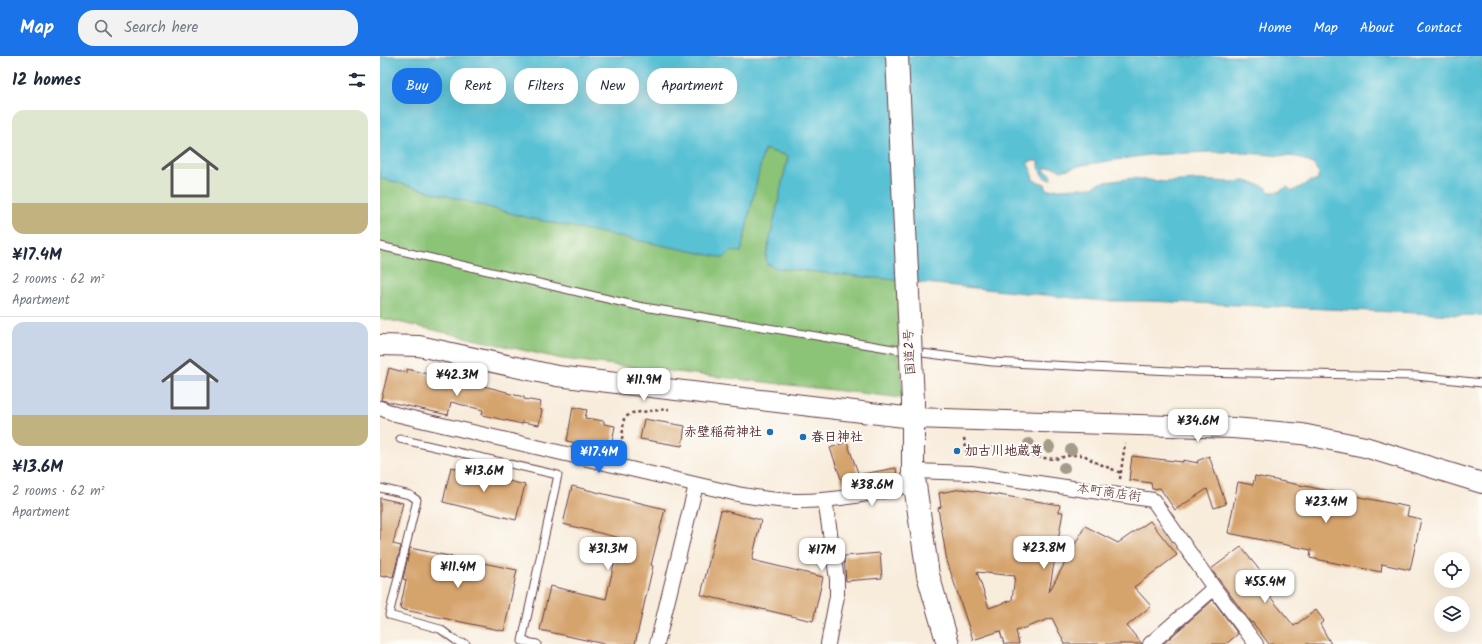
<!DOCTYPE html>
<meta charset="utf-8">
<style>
:root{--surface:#fff;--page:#f2f2f3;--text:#1f2937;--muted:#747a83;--line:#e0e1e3;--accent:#1a73e8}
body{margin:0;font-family:Kalam,"Klee One",sans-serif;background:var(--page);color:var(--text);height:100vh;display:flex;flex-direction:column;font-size:15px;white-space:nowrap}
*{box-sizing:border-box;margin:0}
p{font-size:13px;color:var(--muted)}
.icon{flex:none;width:22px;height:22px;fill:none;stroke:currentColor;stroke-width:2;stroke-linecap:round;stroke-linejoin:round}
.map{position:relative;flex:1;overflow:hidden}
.sheet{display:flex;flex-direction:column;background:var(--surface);width:380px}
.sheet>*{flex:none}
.top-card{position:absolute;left:12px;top:12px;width:380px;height:36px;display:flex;gap:8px}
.fabs{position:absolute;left:1054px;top:496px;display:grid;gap:8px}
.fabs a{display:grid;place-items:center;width:36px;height:36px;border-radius:50%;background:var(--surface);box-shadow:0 4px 16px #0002;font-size:20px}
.price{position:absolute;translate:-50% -34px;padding:0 9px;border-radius:8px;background:#fff;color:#222;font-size:13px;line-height:26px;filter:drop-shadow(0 1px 2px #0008)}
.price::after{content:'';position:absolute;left:50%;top:24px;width:12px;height:9px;margin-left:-6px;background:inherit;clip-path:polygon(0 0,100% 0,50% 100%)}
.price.active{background:var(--accent);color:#fff}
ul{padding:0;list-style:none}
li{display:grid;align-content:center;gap:8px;height:212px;padding:0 12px}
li+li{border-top:1px solid var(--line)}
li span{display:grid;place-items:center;height:124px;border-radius:12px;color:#555}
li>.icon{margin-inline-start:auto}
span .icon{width:72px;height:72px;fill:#fffc;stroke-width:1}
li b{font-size:17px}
h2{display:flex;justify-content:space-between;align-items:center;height:48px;padding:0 12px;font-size:17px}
.pill{padding:0 14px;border-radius:16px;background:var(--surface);box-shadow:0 4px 16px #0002;font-size:14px;line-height:36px}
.pill.active{background:var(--accent);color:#fff}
header{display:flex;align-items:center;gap:24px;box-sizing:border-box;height:56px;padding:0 20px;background:var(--accent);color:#fff}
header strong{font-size:19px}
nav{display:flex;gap:22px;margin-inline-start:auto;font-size:14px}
.search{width:280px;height:36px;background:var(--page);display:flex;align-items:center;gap:10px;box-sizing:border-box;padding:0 14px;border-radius:16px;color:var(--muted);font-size:15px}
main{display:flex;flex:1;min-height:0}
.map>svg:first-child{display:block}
.green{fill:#8bc377;stroke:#6a7151}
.water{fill:#58c1d4;stroke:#517080;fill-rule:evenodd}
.building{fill:#d5a36c;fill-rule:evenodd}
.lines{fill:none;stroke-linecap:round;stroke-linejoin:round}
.lane-casing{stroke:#643e45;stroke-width:9}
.street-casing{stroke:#643e45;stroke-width:16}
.secondary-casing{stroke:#643e45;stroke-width:22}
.highway-casing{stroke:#643e45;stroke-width:24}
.path{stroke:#643e45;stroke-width:2.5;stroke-dasharray:3 3;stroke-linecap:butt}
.lane{stroke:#fff;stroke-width:7}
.street{stroke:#fff;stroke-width:14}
.secondary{stroke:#fff;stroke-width:20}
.highway{stroke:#fff;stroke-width:22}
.highway-bridge-casing{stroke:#643e45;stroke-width:24;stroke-linecap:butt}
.highway-bridge{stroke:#fff;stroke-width:22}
.tree{fill:#a59b89}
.poi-dot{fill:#1f6fb2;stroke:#fdfcf7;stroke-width:1.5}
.labels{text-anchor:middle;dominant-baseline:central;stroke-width:4;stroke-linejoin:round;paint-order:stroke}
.street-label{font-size:13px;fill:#4a1f2b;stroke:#fdfcf7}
.poi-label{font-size:13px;font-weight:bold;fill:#4a1f2b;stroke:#fdfcf7;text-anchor:start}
</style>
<header>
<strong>Map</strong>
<div class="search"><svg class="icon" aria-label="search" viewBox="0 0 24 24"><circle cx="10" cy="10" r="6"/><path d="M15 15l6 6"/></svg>Search here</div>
<nav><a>Home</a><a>Map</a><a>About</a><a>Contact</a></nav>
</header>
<main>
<section class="sheet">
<h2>12 homes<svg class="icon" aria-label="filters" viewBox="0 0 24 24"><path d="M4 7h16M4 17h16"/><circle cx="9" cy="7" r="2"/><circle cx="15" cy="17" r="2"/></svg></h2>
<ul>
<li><span style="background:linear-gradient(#dfe7d0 75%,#c2b280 0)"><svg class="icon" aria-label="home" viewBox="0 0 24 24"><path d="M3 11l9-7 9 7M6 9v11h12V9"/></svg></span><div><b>¥17.4M</b><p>2 rooms · 62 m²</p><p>Apartment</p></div></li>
<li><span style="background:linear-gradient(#c9d6e8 75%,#c2b280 0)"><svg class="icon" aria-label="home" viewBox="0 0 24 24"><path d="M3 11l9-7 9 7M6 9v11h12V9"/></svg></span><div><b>¥13.6M</b><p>2 rooms · 62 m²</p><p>Apartment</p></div></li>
</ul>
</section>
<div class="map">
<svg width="1102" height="588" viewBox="0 0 1102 588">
<rect width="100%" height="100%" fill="#fdfcf7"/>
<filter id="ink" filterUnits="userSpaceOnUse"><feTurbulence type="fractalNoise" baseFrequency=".025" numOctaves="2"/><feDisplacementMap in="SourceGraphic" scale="8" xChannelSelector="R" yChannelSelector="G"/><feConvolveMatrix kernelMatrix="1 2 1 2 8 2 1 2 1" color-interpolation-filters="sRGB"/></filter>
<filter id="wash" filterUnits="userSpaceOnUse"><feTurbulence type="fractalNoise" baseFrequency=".012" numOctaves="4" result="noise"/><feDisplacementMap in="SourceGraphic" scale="16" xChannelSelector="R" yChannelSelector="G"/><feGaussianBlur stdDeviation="0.9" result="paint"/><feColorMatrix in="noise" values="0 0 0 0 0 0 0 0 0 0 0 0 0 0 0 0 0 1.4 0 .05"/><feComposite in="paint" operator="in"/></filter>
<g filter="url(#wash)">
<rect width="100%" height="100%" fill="#f8ecdb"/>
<!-- green -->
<path class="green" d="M383 93 409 100 386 201 387 208 396 212 520 224 519 294 523 342 182 303 0 262V122L149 162 361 196Z"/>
<!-- water -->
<path class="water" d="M0 0H1102V260L769 245H724L396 212 387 208 386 201 408 100 384 93 361 196 351 195 344 202 149 162 0 122ZM830 96H852L918 101 933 108 939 117 937 125H931L913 135 907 131 898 136H889L886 131 865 125 852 126 817 124 785 126 753 122 719 127 712 131 667 134 665 128 653 124 652 115 647 107 653 105H658L661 118 667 123H671V118L664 115 665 112 674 111 681 115 703 109 768 99Z"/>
<g id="blocks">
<!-- building -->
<path class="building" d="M9 312 27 317V313L84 327V325L127 336V337L144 341V343L161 346 159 353 162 354 159 369 142 366V368L102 359 103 354 71 346 68 359 1 344Z
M193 351 207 354 205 362 224 365V368L235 370 231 391 201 386 200 388 187 385Z
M264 363 305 370 302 390 260 383Z
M467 386 481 425 464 431 450 392Z
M752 400 803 406V404L818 407 817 405 829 400 846 448 834 452 827 433 795 454 780 432 772 433 771 427 749 424Z
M71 411 145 429 136 464 63 446Z
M516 412 517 423 484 430 482 418Z
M875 420 1029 451 1027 460 1041 463 1030 514 1002 508 1001 516 930 502 931 494 848 477 858 426 873 429Z
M192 430 285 453 271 509 273 510 255 588H224L160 574 170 530 226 543 240 482 183 468Z
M582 433 680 449 679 456H683L669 536 705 470 738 487 770 465 797 499 754 531 771 550 747 570 762 588H685L672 562 636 575 639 588H624L620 575 593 584 567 505 558 452 561 451 559 437ZM597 516 635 520 632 544 609 552Z
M0 442 23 447 13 488 21 490 13 521 6 519V521L0 520Z
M341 454 381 464 372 504 443 521 433 565 321 539Z
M861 491 889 526 882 531 914 570 936 554 944 565 940 568 951 588H889L872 566 871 567 831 513Z
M30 492 137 514 124 575 20 553 26 524 23 523Z
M500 497 502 522 466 525 464 500Z
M833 544 858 578 846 588H783Z"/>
</g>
</g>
<g filter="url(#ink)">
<use href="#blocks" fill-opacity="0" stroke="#643e45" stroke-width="1"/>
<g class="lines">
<defs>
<path id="lane" d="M0 190 258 250 519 294 612 306 812 316 1036 320 1102 327
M20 383 178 419 142 585 157 588
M0 432 30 439 37 444 9 559 60 573 78 586 86 588"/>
<path id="street" d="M0 352 15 358 362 439C380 442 398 445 417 445 457 445 496 437 535 428
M533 415 591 417 773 444 834 532 876 588
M445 444 457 523V540L448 588
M277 588 316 429
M770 588 834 532"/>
<path id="secondary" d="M0 289 39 290 177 320 533 362 853 372 922 378 985 391 1102 427"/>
<path id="highway" d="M533 345V415L548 519 568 588"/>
</defs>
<!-- lane casing -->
<use href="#lane" class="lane-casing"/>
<!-- street casing -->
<use href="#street" class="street-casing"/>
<!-- secondary casing -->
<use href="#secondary" class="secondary-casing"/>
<!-- highway casing -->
<use href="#highway" class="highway-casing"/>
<!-- path -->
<path class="path" d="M584 382 587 398
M241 395 244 362 252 357 289 353
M587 397 613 392 663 402 675 403 692 399H704L713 405 741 417
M740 423 745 387"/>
<!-- lane -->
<use href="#lane" class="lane"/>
<!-- street -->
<use href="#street" class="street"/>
<!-- secondary -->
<use href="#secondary" class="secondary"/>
<!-- highway -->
<use href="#highway" class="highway"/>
<defs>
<path id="highway-bridge" d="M517 0 533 345"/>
</defs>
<!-- highway-bridge casing -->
<use href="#highway-bridge" class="highway-bridge-casing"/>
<!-- highway-bridge -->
<use href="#highway-bridge" class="highway-bridge"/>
</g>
<!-- trees -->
<g class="tree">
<circle cx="649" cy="388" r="6"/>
<circle cx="669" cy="391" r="6"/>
<circle cx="691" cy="394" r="6"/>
<circle cx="684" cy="412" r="6"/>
</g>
</g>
<!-- markers -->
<g class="poi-dot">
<circle cx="390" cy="376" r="4"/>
<circle cx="423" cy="381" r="4"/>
<circle cx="577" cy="395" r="4"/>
</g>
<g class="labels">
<!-- street labels -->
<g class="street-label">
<text transform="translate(530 296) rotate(-93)">国道2号</text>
<text transform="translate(729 437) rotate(8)">本町商店街</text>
</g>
<!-- poi labels -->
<g class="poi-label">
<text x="382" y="376" text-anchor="end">赤壁稲荷神社</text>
<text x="431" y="381">春日神社</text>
<text x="585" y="395">加古川地蔵尊</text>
</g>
</g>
</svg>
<div class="fabs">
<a><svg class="icon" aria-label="locate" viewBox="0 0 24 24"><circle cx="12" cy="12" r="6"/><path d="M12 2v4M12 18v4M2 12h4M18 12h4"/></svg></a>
<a><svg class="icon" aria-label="layers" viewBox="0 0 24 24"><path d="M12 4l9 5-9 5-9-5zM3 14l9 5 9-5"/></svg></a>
</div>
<b class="price" style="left:77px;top:341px">¥42.3M</b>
<b class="price" style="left:264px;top:346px">¥11.9M</b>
<b class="price" style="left:818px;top:387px">¥34.6M</b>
<b class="price active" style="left:219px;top:418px">¥17.4M</b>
<b class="price" style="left:104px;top:437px">¥13.6M</b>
<b class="price" style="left:492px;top:451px">¥38.6M</b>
<b class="price" style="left:946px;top:468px">¥23.4M</b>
<b class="price" style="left:664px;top:514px">¥23.8M</b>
<b class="price" style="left:228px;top:515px">¥31.3M</b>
<b class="price" style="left:442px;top:516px">¥17M</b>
<b class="price" style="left:78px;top:533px">¥11.4M</b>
<b class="price" style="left:885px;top:548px">¥55.4M</b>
<div class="top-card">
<a class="pill active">Buy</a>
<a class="pill">Rent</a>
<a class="pill">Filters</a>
<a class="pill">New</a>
<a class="pill">Apartment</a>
</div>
</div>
</main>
